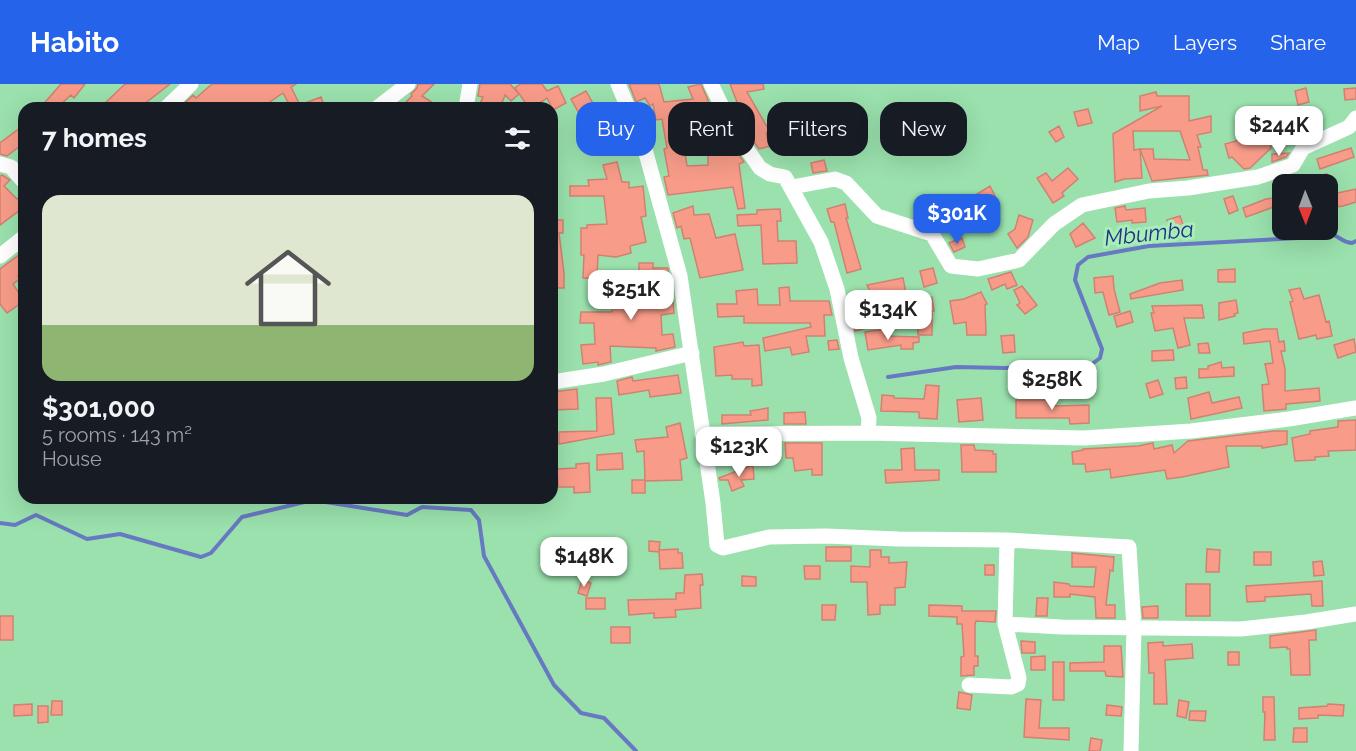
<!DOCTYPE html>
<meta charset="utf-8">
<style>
:root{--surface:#171b24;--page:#20242c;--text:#f1f3f6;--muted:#9ea1a6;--accent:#2563eb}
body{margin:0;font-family:Raleway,sans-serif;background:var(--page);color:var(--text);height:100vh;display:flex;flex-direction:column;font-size:22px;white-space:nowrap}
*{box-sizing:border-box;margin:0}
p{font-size:20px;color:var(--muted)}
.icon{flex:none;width:33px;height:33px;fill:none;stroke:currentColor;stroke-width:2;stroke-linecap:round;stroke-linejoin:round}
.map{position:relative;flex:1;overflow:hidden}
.drawer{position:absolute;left:18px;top:18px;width:540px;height:402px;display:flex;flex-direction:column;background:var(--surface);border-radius:18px;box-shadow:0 6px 24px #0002}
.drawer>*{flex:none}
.guide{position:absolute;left:576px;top:18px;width:570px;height:54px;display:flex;gap:12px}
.needle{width:39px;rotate:179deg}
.fabs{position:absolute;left:1272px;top:90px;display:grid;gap:12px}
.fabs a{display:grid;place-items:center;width:66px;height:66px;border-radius:12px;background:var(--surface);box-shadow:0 6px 24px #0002;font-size:30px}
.price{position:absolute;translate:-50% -51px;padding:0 14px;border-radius:12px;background:#fff;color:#222;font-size:20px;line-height:39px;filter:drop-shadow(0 2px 3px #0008)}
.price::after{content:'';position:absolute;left:50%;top:36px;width:18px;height:14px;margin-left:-9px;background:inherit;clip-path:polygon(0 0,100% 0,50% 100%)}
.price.on{background:var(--accent);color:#fff}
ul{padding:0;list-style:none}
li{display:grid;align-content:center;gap:12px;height:318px;padding:0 24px}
li span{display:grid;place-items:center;height:186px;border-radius:18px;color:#555}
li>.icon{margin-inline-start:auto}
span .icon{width:108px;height:108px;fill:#fffc;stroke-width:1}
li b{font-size:26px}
h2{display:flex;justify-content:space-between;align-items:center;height:72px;padding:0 24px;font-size:26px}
.pill{padding:0 21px;border-radius:18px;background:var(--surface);box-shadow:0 6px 24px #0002;font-size:21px;line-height:54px}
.pill.on{background:var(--accent);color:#fff}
header{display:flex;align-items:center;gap:36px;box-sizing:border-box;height:84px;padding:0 30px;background:var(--accent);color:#fff}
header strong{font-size:28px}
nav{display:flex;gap:33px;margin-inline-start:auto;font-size:21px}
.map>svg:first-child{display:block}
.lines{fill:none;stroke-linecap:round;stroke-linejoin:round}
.stream{stroke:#6779c2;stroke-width:4}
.building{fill:#f89c89;stroke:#d18171;stroke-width:1.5}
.street{stroke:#fff;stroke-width:15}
.labels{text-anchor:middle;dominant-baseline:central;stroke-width:6;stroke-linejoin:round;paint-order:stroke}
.water-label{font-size:22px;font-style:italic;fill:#252e85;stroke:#a7efb9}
</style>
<header>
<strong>Habito</strong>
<nav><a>Map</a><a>Layers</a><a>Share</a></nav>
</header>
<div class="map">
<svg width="1356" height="667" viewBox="0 0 1356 667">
<rect width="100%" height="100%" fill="#9ae1ad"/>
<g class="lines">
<!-- stream -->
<path class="stream" d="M888 293 956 283 1060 285 1092 280 1100 274 1102 265 1075 196 1078 181 1088 173 1149 162 1318 153C1341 146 1335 157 1352 159L1356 157
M0 439 15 441 36 431 87 455 120 450 201 473 211 469 242 433 313 416 407 431 422 423 471 426 479 436 484 472 554 601 581 629 604 634 636 667"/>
</g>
<!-- building -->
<path class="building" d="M61 0H85L74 14 71 11 57 24H40Z
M125 0H170L139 24H100Z
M212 0H296L291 3 300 21 321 13 325 24H291L283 9 261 24H184L187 21 185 19 193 11 196 14Z
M418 0H434L422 12 441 24H400L412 12 411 10 417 4Z
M480 0H510L519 10 511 17 505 11 500 24H478L483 13 478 12Z
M520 0H542L547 7 558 2 566 19 553 26 547 14 532 24H529L515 4Z
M629 0H659L664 18 693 15 688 3 701 0 708 16 709 38 697 39V30L675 32 680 62 684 61 687 82 708 81V64H712L711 44H722L725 50 726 71 737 68 744 78 739 80 745 124 738 125 733 103 668 111 664 93 669 92 664 65 667 64 662 35 656 36 653 20 650 22 645 14 636 18Z
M730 0H763L764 5 747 8 770 48 766 49 770 62 759 65 746 47 742 28 737 31 732 20 737 18Z
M1306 4 1309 18 1298 21 1295 7Z
M1356 4V15L1345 16 1344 5Z
M586 7 595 23 580 31 571 15Z
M1156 8 1157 12H1189V37L1211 32V48L1197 51 1201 63H1198L1203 86H1207L1208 91 1152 97 1140 65H1153L1154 75 1190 76 1180 47H1133L1134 66 1140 65 1142 94 1124 95 1115 98 1113 50 1162 22 1140 27V12Z
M1088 25 1092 39 1078 42 1074 28Z
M24 41V59L7 72 0 70V59Z
M1059 42 1064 53 1056 58 1049 48Z
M1267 45 1271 64 1250 84 1244 85 1232 73 1229 74 1225 60 1247 54 1246 50Z
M622 50 627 65 609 69 605 55Z
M1351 64 1354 73 1320 85 1317 75Z
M1289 69 1286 73 1272 78V70Z
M824 76 827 87 813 89 811 79Z
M617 78 622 98H629V104L643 102 646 132 641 133 646 158 630 162 631 169 616 173 598 171 597 195 583 194 584 171H581V144H587V141L607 140 604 112H570V102H589L588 96 607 95 603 81Z
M1068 84 1078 95 1062 109 1064 112 1053 119 1037 94 1046 89 1052 97Z
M1327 90 1330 100H1299V97Z
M2 91 10 96 4 102 17 115 24 109V123L0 141V92Z
M990 102 995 112 983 119 977 110Z
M1356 105V118L1343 122 1328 124V111Z
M1233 112 1238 126 1229 130 1224 115Z
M1282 113V120L1246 133 1243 124 1266 115Z
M845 120 848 134H846L861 185 847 189 834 138H831L827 125Z
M693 122 694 131 709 130 716 154 735 150 743 186 700 194 690 154 684 155 681 142 677 144 673 129Z
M1125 122 1126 126 1145 124 1146 138 1132 139V136L1117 138 1115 124Z
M780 125 781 137H777L778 157H796L797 179 763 180 761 141 738 142 737 131 757 130V126Z
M1019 131 1033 136 1028 153 1017 164 1008 150 1015 145Z
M1180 132 1184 143 1171 148 1167 136Z
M552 136H563V149H559L564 189V204H552Z
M1083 139 1095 154 1076 163 1070 150Z
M962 154 965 163 954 168 949 159Z
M24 167V187L18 192 20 195 13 200 24 217 7 229 0 220V185Z
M639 179H653V184H668V194H657V219L673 218 674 229 661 231 662 251 673 250 675 263 656 267V264L610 262 611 278 598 281V278L583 280 581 261 595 260 594 239H580L581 228H612L613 218 632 219V215H641V195H639Z
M933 184 937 199 924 203 920 187Z
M1235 185V198H1218V186Z
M1011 188 1017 201 1007 205 1005 200 992 206 988 195Z
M1113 192 1114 205 1120 228 1109 231 1103 208 1095 209 1094 194Z
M903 194 908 219 876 221 867 201Z
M1182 196 1183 206 1131 215 1130 210 1160 199Z
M1022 202 1037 221 1025 230 1017 221 1020 219 1014 206Z
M789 203 790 217H829L832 231H824L825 252H806L809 268 792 271 790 263 765 267 763 254 811 243 810 239H744V232L718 233 717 220H737L736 207 757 205 758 221H780L779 204Z
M1300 204 1304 215 1319 211 1326 238 1329 237 1332 252 1317 255 1316 251 1299 255 1290 218 1293 217 1289 206Z
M981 208 987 220 985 221 986 251H967L966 238 954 240 950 217 964 215Z
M932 213 934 227H932V251H918L917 229H915L914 216Z
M1236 216 1238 229 1234 230 1235 232 1219 236V219Z
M1202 221 1204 234H1184L1190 261 1178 264 1173 244 1155 247 1151 229H1154L1152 222Z
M1130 227 1133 238 1117 243 1114 232Z
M860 235 863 245 855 247 853 237Z
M884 245 885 252 919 253V258L913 259V265H901V261L868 266 865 248Z
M1264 245H1277L1279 258 1284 257 1285 267H1281L1285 285V307L1319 304 1320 317 1286 320V325L1264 327 1262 301 1269 300 1265 280 1273 279 1270 257 1244 260 1243 249Z
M1014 251 1015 268 1003 269 1001 252Z
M1354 255 1356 268 1338 274 1334 261Z
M837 256 839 265 829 266 828 257Z
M743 258 744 262 759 261 762 301 752 302V295H732V291L716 292 714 263Z
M1208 259 1210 269H1199L1198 260Z
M1173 266 1174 276 1152 277V267Z
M1221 278 1222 284 1234 283V292L1199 294V285H1208V282Z
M678 291 681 309 650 313 649 306 619 311 617 297 632 293 633 297Z
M1186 293 1187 304 1176 305 1175 294Z
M1158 296 1163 310 1150 314 1146 300Z
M926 301 939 302 937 335 919 334V328L881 327 882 311 894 312V314L924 315Z
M577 305 578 325 552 326V308Z
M1209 308 1212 319 1239 313 1242 324 1191 335 1188 314Z
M596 314H611L614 350 559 360V348L597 347Z
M981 314 983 336 959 338 957 316Z
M1016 316H1054L1055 322 1089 321V339L1070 340 1069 334H1016Z
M768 324V336L722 340V331H751L750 327Z
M805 328 806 340H784V329Z
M1356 336V366L1328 367 1329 372 1315 373V376L1295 377 1292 354 1310 350V347L1338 343V337Z
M680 339 687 374 680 376 682 396 645 397V409H632V396H645L644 367 637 368 635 356 668 353 666 343Z
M1274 347H1287V360L1262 364V362H1226L1229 383 1182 393 1167 395 1165 386 1111 394 1110 385 1086 388 1085 380H1073L1072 368 1083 366V365L1138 362 1153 359 1154 365 1172 361 1174 369 1188 357Z
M785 359H822V391H812V385L795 387 793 374H786Z
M961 361H974L975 366 993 367V370H996V388H962Z
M914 364 915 386H939V396L886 399 885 386H902L901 365Z
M622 369 623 385 597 386V371Z
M589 379 590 408 574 409V403H558L557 385 576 384V380Z
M753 381 754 395 741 396 744 402 732 407 728 396H720L719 394Z
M649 457 660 458 659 468 649 467Z
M826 463H851V477H826Z
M678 465V469H682L683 484 660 485 659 466Z
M1207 465 1220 466 1219 488H1206Z
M870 466H881V473H889V479L907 478 905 503 895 504V521H880V530L868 531 867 498H851V482L870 483Z
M1254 468H1271V481H1254Z
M1072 469 1114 473 1113 487 1110 486 1106 521H1115V534H1096L1095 513 1070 510V513H1054V498L1069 500 1070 502 1094 503 1096 483H1072Z
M579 477V489H561V478Z
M1322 477 1324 491 1314 492 1313 478Z
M985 481H994V491H985Z
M804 482H820V495H805Z
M702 490 703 501H700L701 524 675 526 676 533 654 534V529L629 531 628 516 676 515V509H684L685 491Z
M742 492 756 493V502H742Z
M582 496 591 499 587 512 578 509Z
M1322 497 1323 522H1312L1311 510 1265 513V517L1247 518 1246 502Z
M1186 500H1210V532H1186Z
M586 514H605V525H586Z
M1037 514H1048L1047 532H1036Z
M822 521H836L835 536H822Z
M929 521 962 522V527H996L995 538 976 537 975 540V572H978V582H974V591L961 592V573L964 572 962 540H957V533L929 532Z
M1158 522V534H1143L1142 523Z
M0 532H13V556H0Z
M611 543H630V559H611Z
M1316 546V556H1309L1310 591H1291L1290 565H1287V563L1270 564V552Z
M1021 557 1035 558V569H1022Z
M1163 558V562L1192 560 1193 574 1165 576 1167 620H1154V589H1149L1148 559Z
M1104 562H1121L1123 593 1106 592 1105 587H1070V579L1104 578Z
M1228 568H1239V581H1228Z
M1045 572V586H1031V573Z
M1053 578H1064V616H1053Z
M959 608 972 611 970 626 957 624Z
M1263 613H1274L1275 656H1264L1265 628H1263Z
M1026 615 1041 616 1039 644H1069V656L1024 653Z
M1179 616 1189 618 1186 634 1177 632Z
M52 617H62V631H51Z
M32 620V631L14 632V621Z
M1328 620 1344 621 1343 632 1318 631V634L1299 635V624L1327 622Z
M1107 621 1122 623 1121 632 1106 631Z
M38 622H48V638L38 639Z
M1190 627H1206L1205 637 1189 636Z
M1294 644H1307V658H1293Z
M1091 654 1102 656 1100 667H1089Z"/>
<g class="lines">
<!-- street -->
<path class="street" d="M618 0 644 62 680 192 713 419 717 461 723 464 769 453 826 452 898 455 1007 456 1129 463 1134 544 1131 667
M711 0 734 47 760 84 770 90 785 93 821 158 837 205 851 274 869 334 868 349
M166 24 191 0
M377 24 408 0
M466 24 470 0
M0 80 11 83 24 98
M792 103 835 95 846 99 877 132 932 150 951 182 978 185 1019 176 1054 140 1082 121 1149 107 1188 104 1258 93 1293 81 1303 64 1349 43 1356 34
M0 172 24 153
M552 298 604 290 692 269
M702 350 868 349 1084 354 1191 347 1289 335 1356 324
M1005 540 1062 543 1241 545 1306 538 1356 530
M969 601 1011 603 1018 600 1019 594 1005 540 1007 456"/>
</g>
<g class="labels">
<!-- water labels -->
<g class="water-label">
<text transform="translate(1149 149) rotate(-6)">Mbumba</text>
</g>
</g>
</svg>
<div class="fabs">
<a><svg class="needle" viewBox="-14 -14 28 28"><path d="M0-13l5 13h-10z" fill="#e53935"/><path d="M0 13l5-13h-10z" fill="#9ea1a6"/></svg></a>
</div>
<b class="price" style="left:1279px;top:73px">$244K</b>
<b class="price on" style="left:957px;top:161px">$301K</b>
<b class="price" style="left:631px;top:237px">$251K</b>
<b class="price" style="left:888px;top:257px">$134K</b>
<b class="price" style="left:1052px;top:327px">$258K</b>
<b class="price" style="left:739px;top:394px">$123K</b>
<b class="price" style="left:584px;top:504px">$148K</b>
<div class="guide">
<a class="pill on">Buy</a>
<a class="pill">Rent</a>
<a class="pill">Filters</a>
<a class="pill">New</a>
</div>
<section class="drawer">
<h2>7 homes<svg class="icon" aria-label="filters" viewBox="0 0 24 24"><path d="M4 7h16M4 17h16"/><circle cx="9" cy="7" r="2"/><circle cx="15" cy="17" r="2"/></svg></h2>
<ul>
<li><span style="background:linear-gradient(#dfe7d0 70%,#8fb573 0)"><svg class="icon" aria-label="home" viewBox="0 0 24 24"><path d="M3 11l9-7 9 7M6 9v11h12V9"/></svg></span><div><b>$301,000</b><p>5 rooms · 143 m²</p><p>House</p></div></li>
</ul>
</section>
</div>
